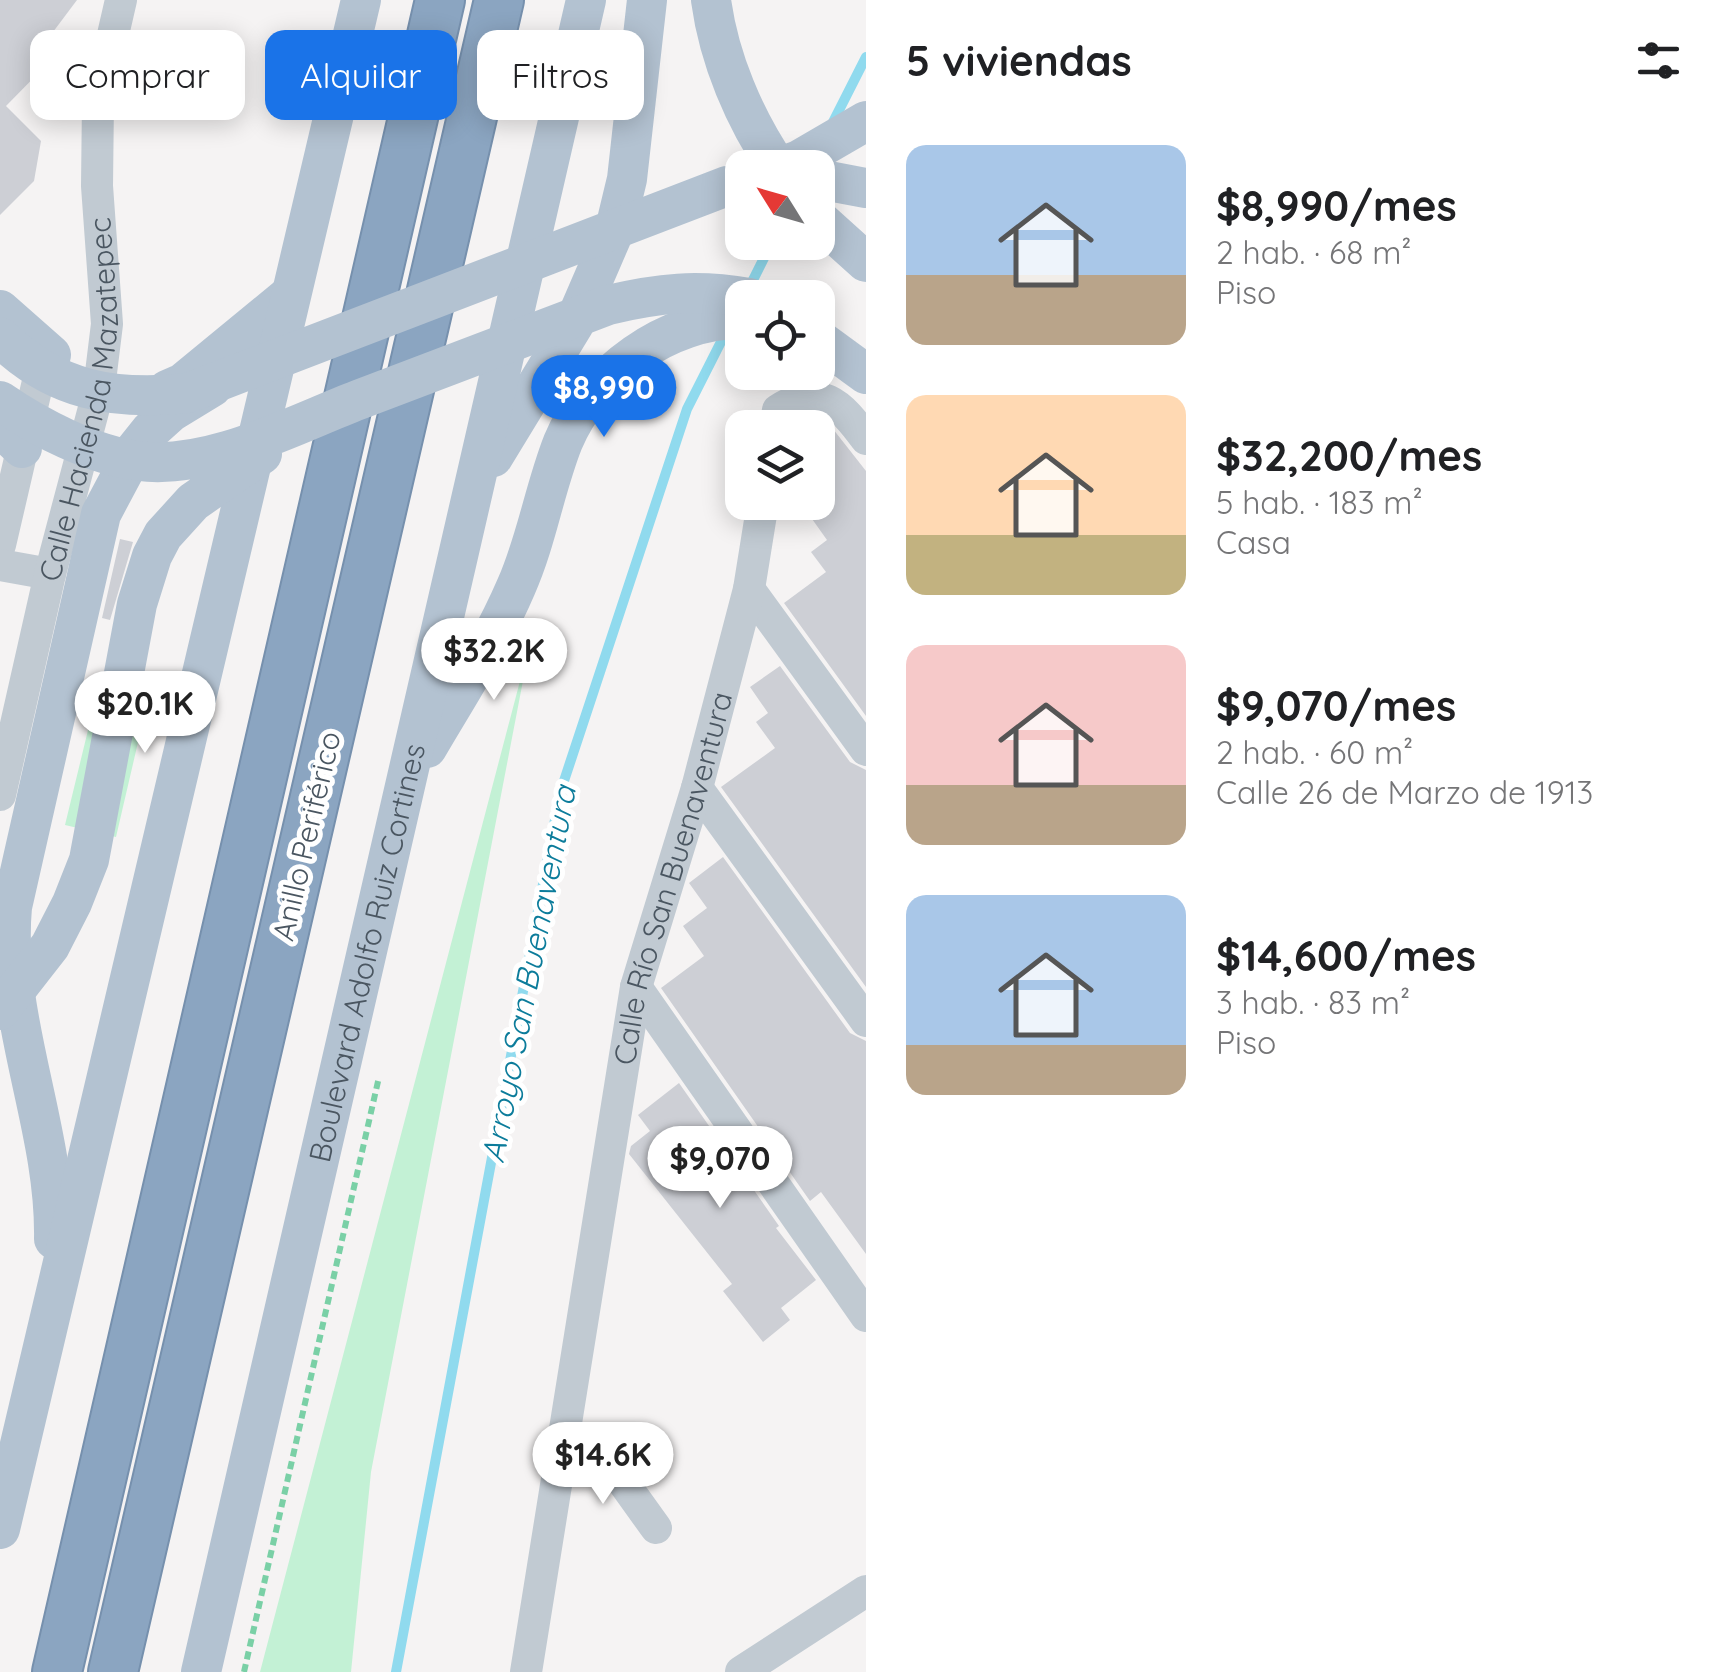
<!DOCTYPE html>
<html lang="es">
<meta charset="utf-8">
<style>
:root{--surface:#fff;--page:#f6f6f6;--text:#202124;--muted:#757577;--accent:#1a73e8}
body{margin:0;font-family:Quicksand,sans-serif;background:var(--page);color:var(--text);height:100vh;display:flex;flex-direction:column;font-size:38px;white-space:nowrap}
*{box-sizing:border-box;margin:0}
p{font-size:32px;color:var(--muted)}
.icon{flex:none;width:55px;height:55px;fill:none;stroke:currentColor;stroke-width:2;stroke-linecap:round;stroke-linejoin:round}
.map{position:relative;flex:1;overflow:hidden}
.panel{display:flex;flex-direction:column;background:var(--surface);width:860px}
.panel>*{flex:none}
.top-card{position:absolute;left:30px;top:30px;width:685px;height:90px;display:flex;gap:20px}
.needle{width:65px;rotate:307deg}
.fabs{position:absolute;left:725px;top:150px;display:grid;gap:20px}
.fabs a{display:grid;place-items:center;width:110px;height:110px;border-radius:20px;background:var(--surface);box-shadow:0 5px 25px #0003;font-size:50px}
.price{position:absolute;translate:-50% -85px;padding:0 22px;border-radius:35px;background:#fff;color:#222;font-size:32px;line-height:65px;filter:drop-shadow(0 2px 5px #0008)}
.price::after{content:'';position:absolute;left:50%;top:60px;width:30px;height:22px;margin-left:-15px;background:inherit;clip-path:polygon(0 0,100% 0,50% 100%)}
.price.on{background:var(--accent);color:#fff}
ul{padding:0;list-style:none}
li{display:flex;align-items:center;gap:30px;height:250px;padding:0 40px}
li span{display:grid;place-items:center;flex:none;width:280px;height:200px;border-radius:20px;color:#555}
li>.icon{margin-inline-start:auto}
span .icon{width:120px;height:120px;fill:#fffc;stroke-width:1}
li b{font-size:42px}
h2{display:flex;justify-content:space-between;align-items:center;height:120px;padding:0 40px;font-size:42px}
.pill{padding:0 35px;border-radius:20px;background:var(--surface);box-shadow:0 5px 25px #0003;font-size:35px;line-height:90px}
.pill.on{background:var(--accent);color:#fff}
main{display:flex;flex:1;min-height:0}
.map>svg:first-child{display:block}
.green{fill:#c3f1d5}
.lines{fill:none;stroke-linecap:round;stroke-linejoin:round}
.stream{stroke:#90daee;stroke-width:10}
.building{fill:#cdcfd5}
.highway-casing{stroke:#7690ad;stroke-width:52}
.path{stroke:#7ad0a6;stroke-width:6;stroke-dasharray:8 5;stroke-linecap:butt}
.minor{stroke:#c1cad2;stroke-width:32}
.major{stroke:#b3c2d1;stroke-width:40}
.highway{stroke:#8ba5c1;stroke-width:48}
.major-bridge{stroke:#b3c2d1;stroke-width:40}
.labels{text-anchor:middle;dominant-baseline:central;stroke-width:10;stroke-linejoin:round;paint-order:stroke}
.street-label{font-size:30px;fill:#4a5661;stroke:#fff}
.water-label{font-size:32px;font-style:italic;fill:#0c7c9b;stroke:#fff}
</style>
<main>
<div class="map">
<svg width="866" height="1672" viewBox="0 0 866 1672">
<rect width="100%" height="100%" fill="#f5f3f3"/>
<!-- green -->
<path class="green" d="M531 639 371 1472 351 1672H260Z
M89 726 139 738 116 837 65 825Z"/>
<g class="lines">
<!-- stream -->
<path class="stream" d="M831 126 866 57
M749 288 772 242
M396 1672 560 793 687 409 728 328"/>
</g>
<!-- building -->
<path class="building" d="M0 0H77L50 36 63 48 6 106 41 141 34 181 0 215Z
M818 419 833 429 866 471V716L784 603 826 572 811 552 827 540 800 502H818Z
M120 539 133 542 110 620 102 618Z
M780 666 850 762 866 770V987L721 787 775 748 756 722 768 713 750 687Z
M723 857 850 1033 866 1041V1254L821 1192 810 1201 661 988 704 956 683 926 707 908 689 883Z
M679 1083 779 1226 776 1228 816 1280 781 1308 790 1320 763 1342 723 1291 732 1284 629 1154 631 1146 650 1131 638 1115Z"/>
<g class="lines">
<defs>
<path id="highway" d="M57 1672 440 0
M113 1672 499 0"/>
</defs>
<!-- highway casing -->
<use href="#highway" class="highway-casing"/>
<!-- path -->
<path class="path" d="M244 1672 379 1077"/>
<!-- minor -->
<g class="minor">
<path d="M775 428 778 410C821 383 840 403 866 439"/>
<path d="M0 545 45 351"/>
<path d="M0 565 50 574"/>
<path d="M749 589 866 750"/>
<path d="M697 788 866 1021"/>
<path id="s1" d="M0 795 50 574 99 389 107 324 97 186 98 100 121 0"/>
<path d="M636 987 866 1316"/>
<path d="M560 1452 583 1441 595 1443 656 1528"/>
<path id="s2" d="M526 1672 636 987 697 788 749 589 763 502"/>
<path d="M741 1672 866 1591"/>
</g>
<!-- major -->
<g class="major">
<path d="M711 0C719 59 744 118 778 168"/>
<path d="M818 179 866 188"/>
<path d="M818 219 866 262"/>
<path d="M0 310 51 355"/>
<path d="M818 339 866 374"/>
<path d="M167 390 183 383 290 295"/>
<path d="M0 427 22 448"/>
<path d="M493 457 574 324 615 229 627 179 647 0"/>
<path d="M427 748C458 695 492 643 516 587 537 540 544 490 563 442 591 374 668 318 742 319"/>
<path d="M54 1239C56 1127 2 1020 12 907L101 514 135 450 151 430 171 412 212 387"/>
<path d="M0 1529 361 0"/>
<path id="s3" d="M201 1672 586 0"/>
</g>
<!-- highway -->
<use href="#highway" class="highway"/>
<!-- major-bridge -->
<path class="major-bridge" d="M777 168 799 160 866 121
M0 337C54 391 115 401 188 393L727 186
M0 401C39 428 92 455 139 461 210 470 293 425 358 400 441 369 524 337 608 305 659 293 697 289 749 298
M0 1010 50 946 72 903 89 860 137 604 152 556 163 535 193 502 262 454"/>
</g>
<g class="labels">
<!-- street labels -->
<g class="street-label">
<text stroke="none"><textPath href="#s1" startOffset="405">Calle Hacienda Mazatepec</textPath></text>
<text transform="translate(306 836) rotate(-77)">Anillo Periférico</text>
<text stroke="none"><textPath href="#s2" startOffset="808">Calle Río San Buenaventura</textPath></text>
<text stroke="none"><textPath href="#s3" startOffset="738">Boulevard Adolfo Ruiz Cortines</textPath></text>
</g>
<!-- water labels -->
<g class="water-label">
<text transform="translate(528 974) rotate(-79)">Arroyo San Buenaventura</text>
</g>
</g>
</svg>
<div class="fabs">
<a><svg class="needle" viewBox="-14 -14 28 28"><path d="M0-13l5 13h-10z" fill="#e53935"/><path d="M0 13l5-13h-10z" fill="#757577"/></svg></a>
<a><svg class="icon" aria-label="locate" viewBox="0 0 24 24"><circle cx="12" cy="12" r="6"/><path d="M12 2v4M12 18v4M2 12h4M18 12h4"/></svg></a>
<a><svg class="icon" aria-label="layers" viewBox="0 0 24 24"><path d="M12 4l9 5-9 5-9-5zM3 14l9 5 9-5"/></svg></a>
</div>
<b class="price on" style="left:604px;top:440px">$8,990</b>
<b class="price" style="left:494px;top:703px">$32.2K</b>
<b class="price" style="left:145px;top:756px">$20.1K</b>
<b class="price" style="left:720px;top:1211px">$9,070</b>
<b class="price" style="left:603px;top:1507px">$14.6K</b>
<div class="top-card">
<a class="pill">Comprar</a>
<a class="pill on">Alquilar</a>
<a class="pill">Filtros</a>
</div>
</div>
<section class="panel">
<h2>5 viviendas<svg class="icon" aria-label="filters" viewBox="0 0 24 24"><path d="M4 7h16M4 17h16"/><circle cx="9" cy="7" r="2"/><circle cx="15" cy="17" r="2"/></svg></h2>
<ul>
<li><span style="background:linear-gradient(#a9c7e8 65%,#b9a48a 0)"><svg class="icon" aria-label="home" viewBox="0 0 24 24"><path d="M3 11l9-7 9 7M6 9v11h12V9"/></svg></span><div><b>$8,990/mes</b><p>2 hab. · 68 m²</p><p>Piso</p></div></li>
<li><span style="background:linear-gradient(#ffd9b3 70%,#c2b280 0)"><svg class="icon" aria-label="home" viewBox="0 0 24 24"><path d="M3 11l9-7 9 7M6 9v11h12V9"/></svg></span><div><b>$32,200/mes</b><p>5 hab. · 183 m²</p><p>Casa</p></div></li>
<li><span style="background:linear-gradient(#f6c9c9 70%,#b9a48a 0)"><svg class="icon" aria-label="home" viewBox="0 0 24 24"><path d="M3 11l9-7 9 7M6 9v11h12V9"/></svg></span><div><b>$9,070/mes</b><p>2 hab. · 60 m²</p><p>Calle 26 de Marzo de 1913</p></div></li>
<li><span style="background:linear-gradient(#a9c7e8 75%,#b9a48a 0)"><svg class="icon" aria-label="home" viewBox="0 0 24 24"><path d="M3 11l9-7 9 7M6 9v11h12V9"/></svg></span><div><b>$14,600/mes</b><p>3 hab. · 83 m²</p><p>Piso</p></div></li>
</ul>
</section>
</main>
